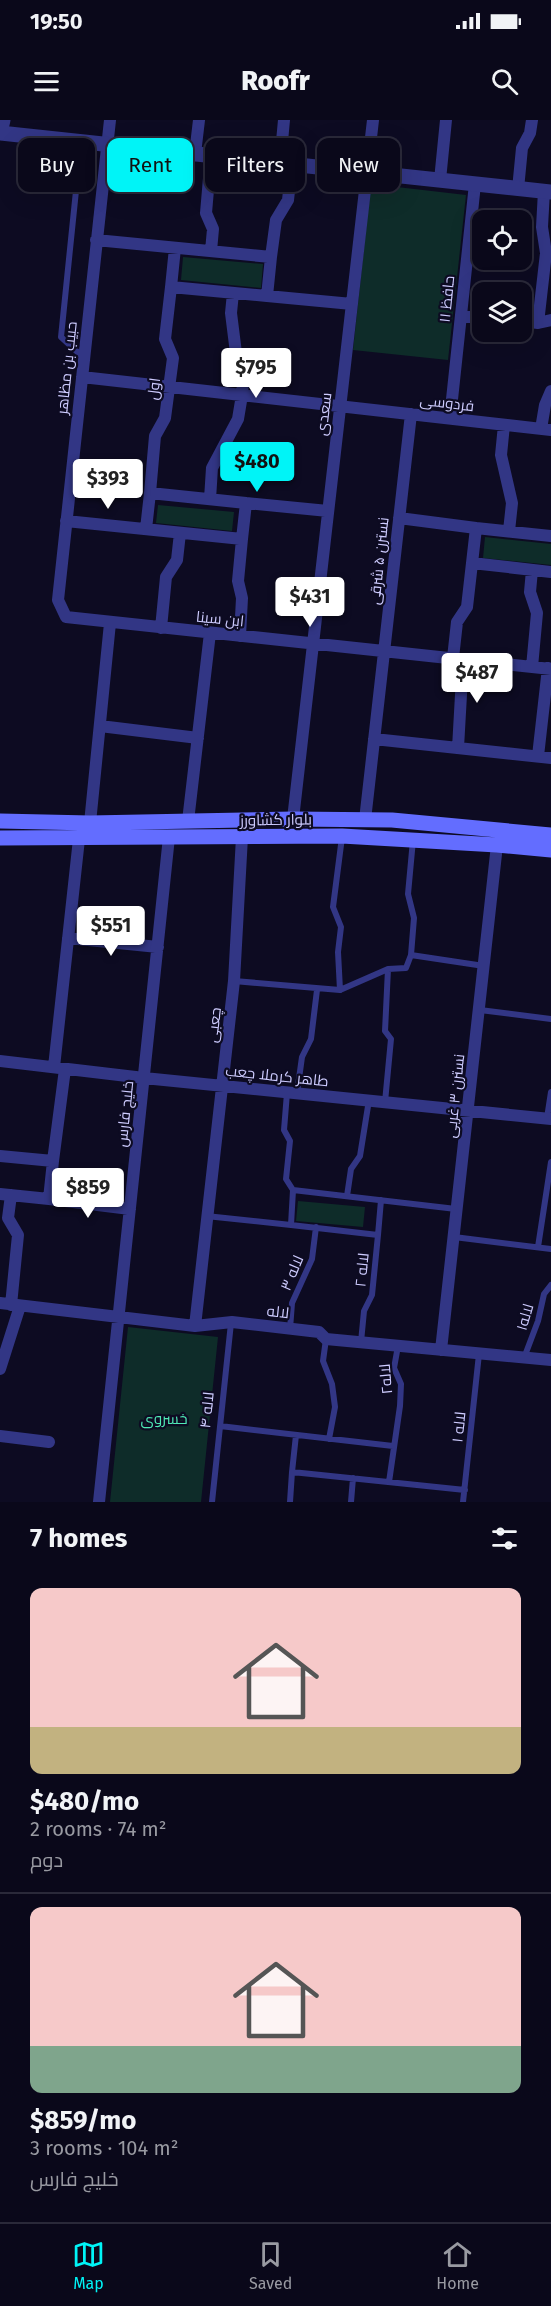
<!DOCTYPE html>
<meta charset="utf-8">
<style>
:root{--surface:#0a081a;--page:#181627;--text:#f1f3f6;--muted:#999aa2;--line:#2a2939;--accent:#00f4f7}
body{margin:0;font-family:"Fira Sans",Cairo,sans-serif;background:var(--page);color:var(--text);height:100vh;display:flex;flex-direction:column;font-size:22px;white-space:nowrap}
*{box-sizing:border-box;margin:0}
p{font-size:20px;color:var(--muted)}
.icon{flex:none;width:33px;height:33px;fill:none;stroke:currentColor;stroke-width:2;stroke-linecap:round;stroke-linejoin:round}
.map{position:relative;height:1382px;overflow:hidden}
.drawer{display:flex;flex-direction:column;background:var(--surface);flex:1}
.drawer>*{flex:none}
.hud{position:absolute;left:18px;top:18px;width:516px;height:54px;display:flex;gap:12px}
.controls{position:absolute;left:472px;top:90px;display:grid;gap:12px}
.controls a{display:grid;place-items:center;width:60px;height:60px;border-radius:12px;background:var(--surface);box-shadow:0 6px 24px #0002,0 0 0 2px var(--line);font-size:30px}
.price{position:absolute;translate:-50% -51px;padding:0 14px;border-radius:6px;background:#fff;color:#222;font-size:20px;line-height:39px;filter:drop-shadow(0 2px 3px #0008)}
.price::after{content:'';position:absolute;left:50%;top:36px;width:18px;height:14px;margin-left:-9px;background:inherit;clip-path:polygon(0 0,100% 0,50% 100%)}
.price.selected{background:var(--accent);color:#111}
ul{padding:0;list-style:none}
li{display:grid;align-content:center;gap:12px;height:318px;padding:0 30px}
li+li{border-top:2px solid var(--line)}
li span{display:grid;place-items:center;height:186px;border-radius:12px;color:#555}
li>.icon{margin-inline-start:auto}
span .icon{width:108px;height:108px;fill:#fffc;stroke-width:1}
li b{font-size:26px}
h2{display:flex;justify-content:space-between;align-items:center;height:72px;padding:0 30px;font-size:26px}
.pill{padding:0 21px;border-radius:12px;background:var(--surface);box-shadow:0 6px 24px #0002,0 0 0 2px var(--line);font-size:21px;line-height:54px}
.pill.selected{background:var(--accent);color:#111}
.status{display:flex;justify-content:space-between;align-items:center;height:42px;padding:0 30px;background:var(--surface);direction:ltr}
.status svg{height:16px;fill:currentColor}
header{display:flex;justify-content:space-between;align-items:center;height:78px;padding:0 30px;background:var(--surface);font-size:27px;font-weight:800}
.tabs{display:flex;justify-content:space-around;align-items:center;height:84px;border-top:2px solid var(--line);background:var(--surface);font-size:16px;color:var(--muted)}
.tabs a{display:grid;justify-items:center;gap:3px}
.tabs .selected{color:var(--accent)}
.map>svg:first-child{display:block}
.green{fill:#0e2c29}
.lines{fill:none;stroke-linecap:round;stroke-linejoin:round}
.service{stroke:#323685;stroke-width:6}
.minor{stroke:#323685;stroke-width:12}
.tertiary{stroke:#323685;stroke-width:15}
.secondary{stroke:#636dff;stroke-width:15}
.labels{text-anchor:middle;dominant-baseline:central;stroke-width:4.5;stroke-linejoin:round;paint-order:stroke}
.street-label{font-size:15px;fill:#ceccff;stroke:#0d0b22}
.park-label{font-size:15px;fill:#4fe9b5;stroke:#0d0b22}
</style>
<div class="status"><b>19:50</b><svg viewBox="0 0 49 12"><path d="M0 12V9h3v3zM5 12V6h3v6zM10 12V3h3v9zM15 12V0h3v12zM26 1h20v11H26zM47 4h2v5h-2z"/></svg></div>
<header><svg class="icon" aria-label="menu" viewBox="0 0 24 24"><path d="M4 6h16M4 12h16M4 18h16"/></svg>Roofr<svg class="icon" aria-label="search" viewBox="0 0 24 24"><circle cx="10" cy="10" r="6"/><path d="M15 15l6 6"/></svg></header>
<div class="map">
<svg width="551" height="1382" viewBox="0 0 551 1382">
<rect width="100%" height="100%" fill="#0d0b22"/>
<!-- green -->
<path class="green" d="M371 64 466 75 448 240 353 230Z
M183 137 263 144 261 168 181 160Z
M158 385 234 392 232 411 156 403Z
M485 417 551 424V445L483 438Z
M298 1081 365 1087 363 1107 296 1101Z
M128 1207 218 1217 201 1382H110Z"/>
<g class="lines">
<!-- service -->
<path class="service" d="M81 22 61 217 84 238
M411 835 414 798 408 774 413 720
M234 861 340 870 388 849 406 848 411 835 484 846
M340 870 338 832 341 807 333 787 342 717
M480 890 551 899
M287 973 284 1010 290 1021 286 1059 293 1070
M297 973 302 937 311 919 317 870
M385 982 391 919 385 911 388 849
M547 998 551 972
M347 1076 351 1049 360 1036 369 980
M206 1096 291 1105 293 1070 456 1089
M291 1105 378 1115 381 1080
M454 1117 551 1129
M538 1127 551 1042
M290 1209 292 1183 312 1139 316 1107
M326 1219 323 1241 332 1264 335 1287 329 1319
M361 1222 364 1191 372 1175 378 1115
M524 1238 538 1201 544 1174 551 1165
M220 1306 393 1326
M296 1315 292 1352 465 1370
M389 1362 400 1286 401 1264 394 1248 398 1226
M212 1382 231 1203
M290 1382 292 1352
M351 1382 353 1358
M463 1382 479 1234"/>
<!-- minor -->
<path class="minor" d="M110 0 58 480 66 497 551 549
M195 34 199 0
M280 43 284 0
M440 60 446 0
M518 69 522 28 530 13 532 0
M96 120 271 137 267 176 171 167 175 128
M211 131 213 109 206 93 211 35
M271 137 276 100 288 80 292 44
M267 176 352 184
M461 196 483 198
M522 201 538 203 551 200
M538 203 546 133 542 107 544 71
M82 257 551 310
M450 298 475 64
M504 305 501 335 512 383 509 411
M541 309 545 285 551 271
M150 373 155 316 165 298 173 238 165 219 171 167
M210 379 212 348 238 299 242 275 244 252 236 233 231 193 233 173
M246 383 328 391
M399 398 476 408
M66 401 242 419 246 383 150 373 146 409
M472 443 551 452
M161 508 166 457 177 440 180 413
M240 516 242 478 238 461 242 419
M453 538 457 502 467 487 476 408 551 416
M532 547 537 493 530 472 532 450
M100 606 198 618
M374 619 551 638
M458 628 463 539
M538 636 548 548
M293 699 373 0
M365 700 411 294
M188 701 210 513
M90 703 110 503
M68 818 158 827
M0 941 144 958 551 999
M54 947 79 719
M0 1036 53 1041 49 1079 0 1074
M53 1041 65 949
M11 1075 8 1098 18 1115 11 1185
M49 1079 130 1089
M0 1183 195 1206 232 1202 319 1212 326 1219 551 1240
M195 1206 234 861 242 717
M441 1230 497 725
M0 1249 20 1186
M0 1316 49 1322
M99 1382 169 717"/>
<!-- tertiary -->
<path class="tertiary" d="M3 0 0 13 551 72"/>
<!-- secondary -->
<path class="secondary" d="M0 701 90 703 293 699 392 700 551 715
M0 718 342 716 497 725 551 730"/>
</g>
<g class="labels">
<!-- street labels -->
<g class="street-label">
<text transform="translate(447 179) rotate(-84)">حافظ ۱۱</text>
<text transform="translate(67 248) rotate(-84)">حبیب بن مظاهر</text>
<text transform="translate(154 269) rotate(-83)">اول</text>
<text transform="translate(447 283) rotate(7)">فردوسی</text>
<text transform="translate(324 294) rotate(-83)">سعدی</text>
<text transform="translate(379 441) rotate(-84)">نسترن ۵ شرقی</text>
<text transform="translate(220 499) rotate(6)">ابن سینا</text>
<text transform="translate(276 700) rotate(-1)">بلوار کشاورز</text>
<text transform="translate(214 905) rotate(-83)">چعبی</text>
<text transform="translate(277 956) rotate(6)">طاهر کرملا چعب</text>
<text transform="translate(455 976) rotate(-84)">نسترن ۳ غربی</text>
<text transform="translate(125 994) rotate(-84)">خلیج فارس</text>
<text transform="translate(362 1150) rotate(-84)">لاله ۲</text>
<text transform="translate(292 1153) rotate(-67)">لاله ۳</text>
<text transform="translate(278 1192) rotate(6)">لاله</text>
<text transform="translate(525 1197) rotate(-74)">لاله۱</text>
<text transform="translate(386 1259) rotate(-95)">لاله۲</text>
<text transform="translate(207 1290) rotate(-84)">لاله ۴</text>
<text transform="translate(459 1307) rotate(-84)">لاله ۱</text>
</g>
<!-- park labels -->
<g class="park-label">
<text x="164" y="1299">خسروی</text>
</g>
</g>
</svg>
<div class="controls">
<a><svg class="icon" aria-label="locate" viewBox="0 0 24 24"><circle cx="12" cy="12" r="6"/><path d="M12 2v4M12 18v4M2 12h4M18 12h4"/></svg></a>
<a><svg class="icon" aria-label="layers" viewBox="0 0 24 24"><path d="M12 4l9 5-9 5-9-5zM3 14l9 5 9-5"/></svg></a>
</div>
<b class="price" style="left:256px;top:279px">$795</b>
<b class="price selected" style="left:257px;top:373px">$480</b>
<b class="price" style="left:108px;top:390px">$393</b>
<b class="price" style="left:310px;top:508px">$431</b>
<b class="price" style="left:477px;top:584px">$487</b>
<b class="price" style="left:111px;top:837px">$551</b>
<b class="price" style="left:88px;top:1099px">$859</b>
<div class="hud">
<a class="pill">Buy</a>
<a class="pill selected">Rent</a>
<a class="pill">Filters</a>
<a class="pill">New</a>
</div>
</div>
<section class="drawer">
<h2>7 homes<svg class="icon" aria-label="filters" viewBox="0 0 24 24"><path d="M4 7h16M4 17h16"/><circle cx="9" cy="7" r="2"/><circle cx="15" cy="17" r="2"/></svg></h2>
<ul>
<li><span style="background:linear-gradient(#f6c9c9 75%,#c2b280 0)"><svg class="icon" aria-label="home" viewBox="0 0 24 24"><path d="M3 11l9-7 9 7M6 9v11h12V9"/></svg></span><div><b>$480/mo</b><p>2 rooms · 74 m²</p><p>دوم</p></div></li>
<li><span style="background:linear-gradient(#f6c9c9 75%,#7fa58c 0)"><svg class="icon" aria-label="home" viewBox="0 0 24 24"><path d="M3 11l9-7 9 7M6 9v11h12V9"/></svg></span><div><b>$859/mo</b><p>3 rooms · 104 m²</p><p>خلیج فارس</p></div></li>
</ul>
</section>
<nav class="tabs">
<a class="selected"><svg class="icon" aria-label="map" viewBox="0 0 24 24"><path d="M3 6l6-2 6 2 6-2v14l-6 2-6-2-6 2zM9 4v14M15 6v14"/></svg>Map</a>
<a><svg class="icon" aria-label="saved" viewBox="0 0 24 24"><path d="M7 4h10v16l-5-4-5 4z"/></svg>Saved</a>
<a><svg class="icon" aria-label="home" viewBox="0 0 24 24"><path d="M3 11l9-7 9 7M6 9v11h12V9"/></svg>Home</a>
</nav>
